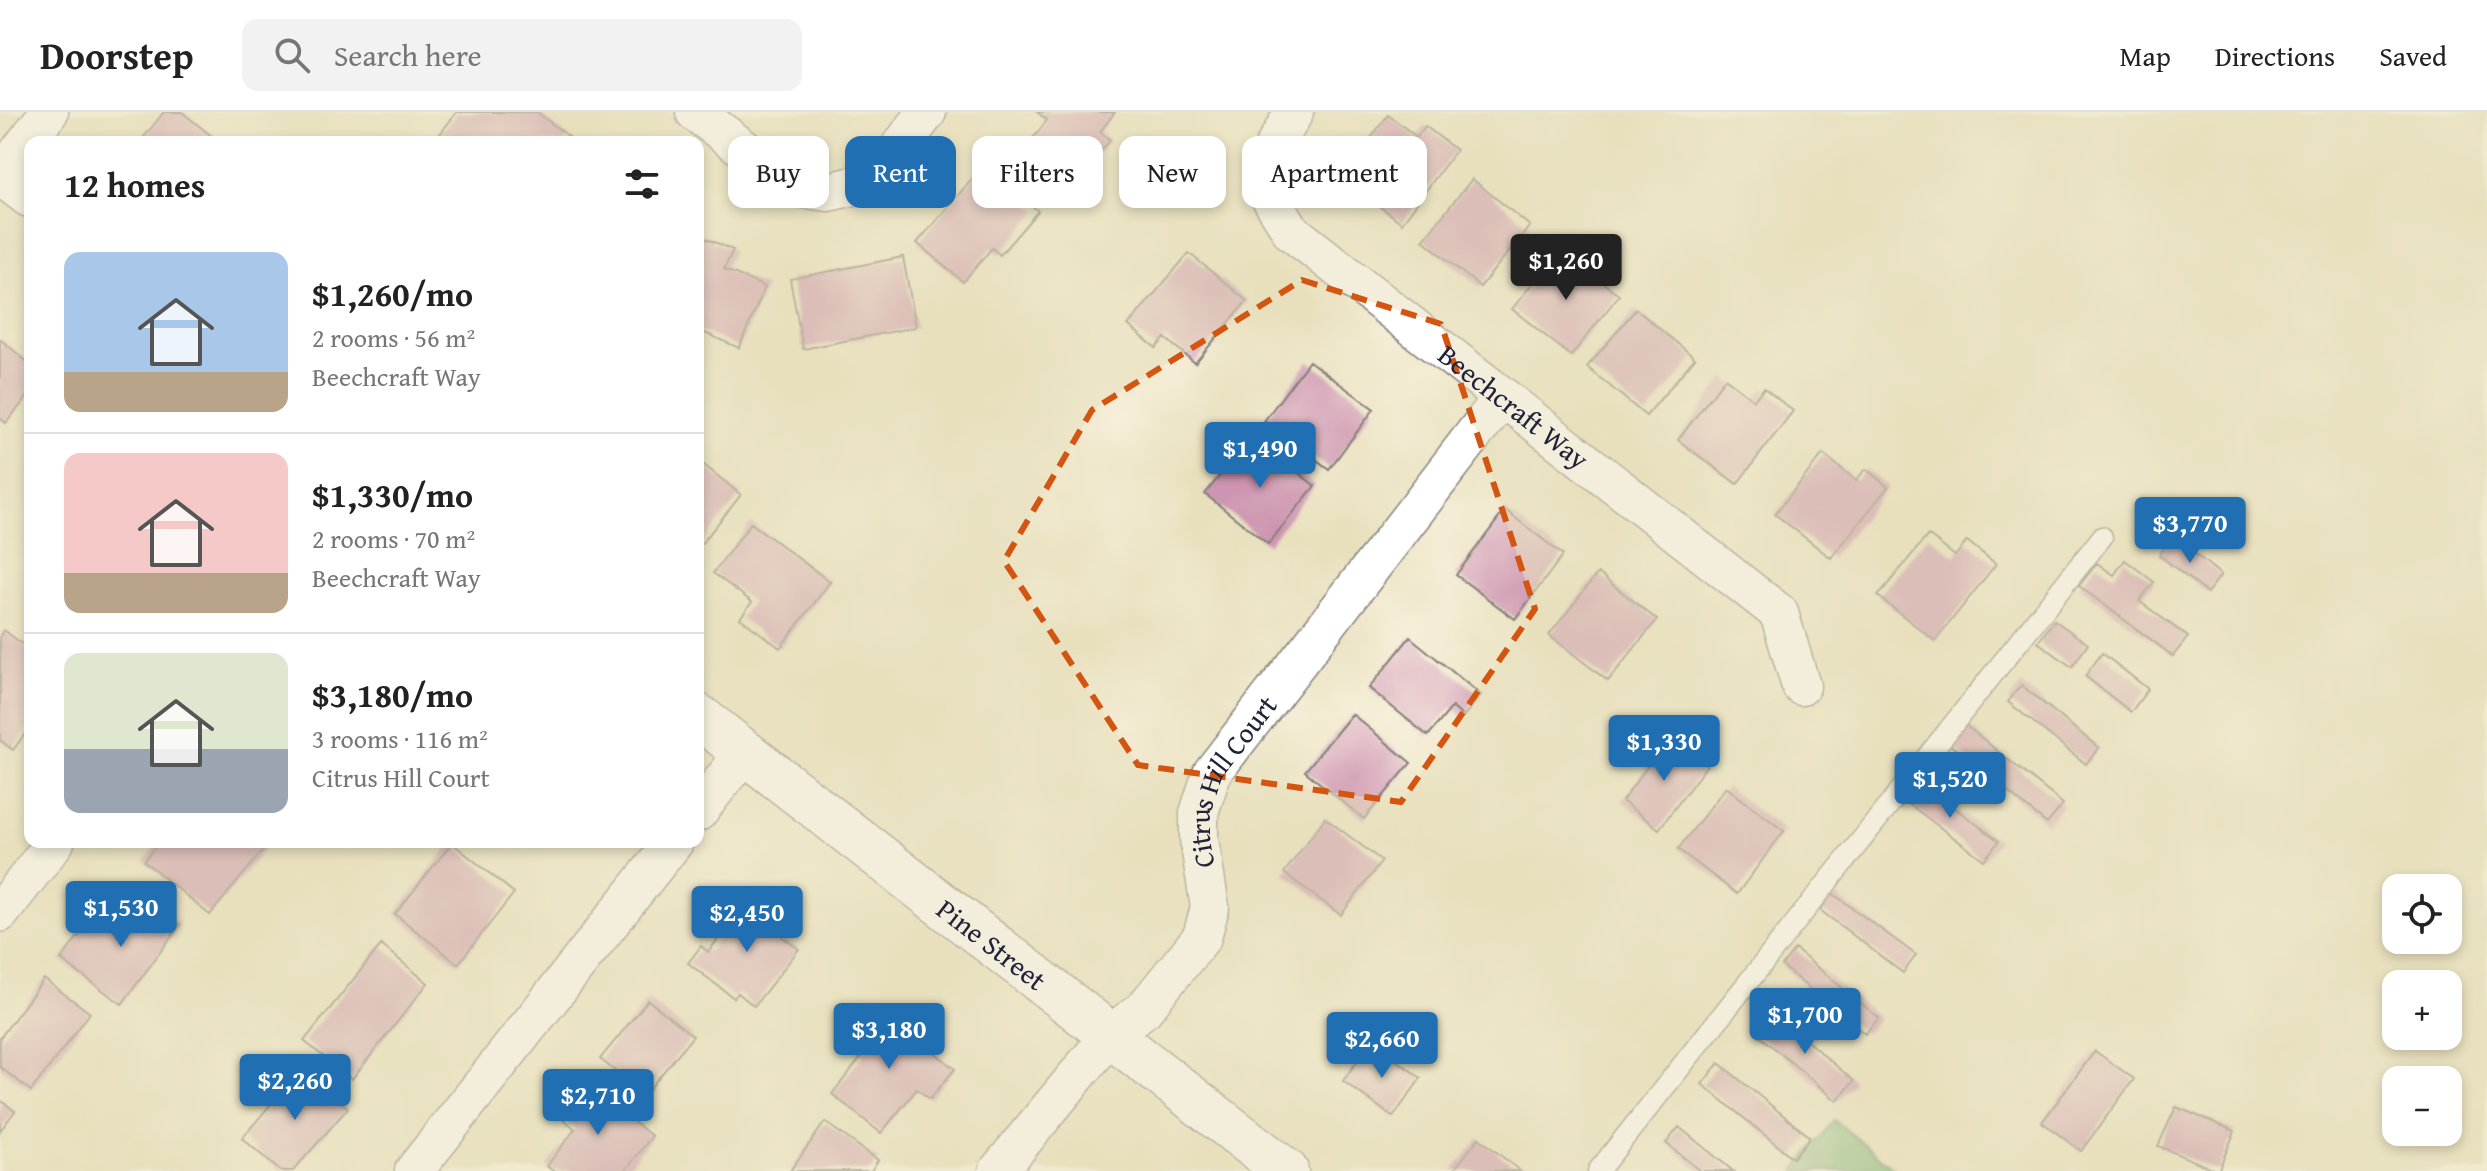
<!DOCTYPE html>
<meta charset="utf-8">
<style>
:root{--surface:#fff;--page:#f2f2f2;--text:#222;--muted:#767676;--line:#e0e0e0;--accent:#1f6fb2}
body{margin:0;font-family:"Gentium Book Plus",serif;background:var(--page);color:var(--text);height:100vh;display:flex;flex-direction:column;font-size:30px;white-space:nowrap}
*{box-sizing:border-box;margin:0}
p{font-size:26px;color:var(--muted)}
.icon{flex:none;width:44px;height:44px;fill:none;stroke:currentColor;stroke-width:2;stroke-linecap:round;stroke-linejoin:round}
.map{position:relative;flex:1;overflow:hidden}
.panel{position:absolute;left:24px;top:24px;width:680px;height:712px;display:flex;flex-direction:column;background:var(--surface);border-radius:16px;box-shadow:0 4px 12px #0003}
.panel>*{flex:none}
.banner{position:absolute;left:728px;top:24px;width:760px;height:72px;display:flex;gap:16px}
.tools{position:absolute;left:2382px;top:762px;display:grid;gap:16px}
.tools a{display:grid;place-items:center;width:80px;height:80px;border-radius:16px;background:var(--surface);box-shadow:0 4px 12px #0003;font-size:40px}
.price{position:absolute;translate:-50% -68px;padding:0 18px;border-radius:8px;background:var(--accent);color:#fff;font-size:26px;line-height:52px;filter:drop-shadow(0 2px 4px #0008)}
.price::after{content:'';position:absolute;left:50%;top:48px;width:24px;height:18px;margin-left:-12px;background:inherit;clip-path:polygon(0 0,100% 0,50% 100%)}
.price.on{background:#222;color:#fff}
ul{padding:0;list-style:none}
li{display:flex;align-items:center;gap:24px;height:200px;padding:0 40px}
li+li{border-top:2px solid var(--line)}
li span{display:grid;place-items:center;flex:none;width:224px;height:160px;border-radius:16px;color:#555}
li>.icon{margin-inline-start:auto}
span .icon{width:96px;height:96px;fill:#fffc;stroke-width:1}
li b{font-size:34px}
h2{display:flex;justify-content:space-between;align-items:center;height:96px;padding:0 40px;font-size:34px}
.pill{padding:0 28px;border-radius:16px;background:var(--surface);box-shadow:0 4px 12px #0003;font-size:28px;line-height:72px}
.pill.on{background:var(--accent);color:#fff}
header{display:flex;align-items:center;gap:48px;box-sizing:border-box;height:112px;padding:0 40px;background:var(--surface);border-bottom:2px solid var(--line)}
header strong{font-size:38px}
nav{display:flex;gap:44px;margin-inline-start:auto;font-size:28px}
.search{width:560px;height:72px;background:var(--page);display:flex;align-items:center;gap:20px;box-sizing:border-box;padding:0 28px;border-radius:16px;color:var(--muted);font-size:30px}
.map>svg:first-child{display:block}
.forest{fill:#6dac6e;stroke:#486754;stroke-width:2}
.building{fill:#cd95b1}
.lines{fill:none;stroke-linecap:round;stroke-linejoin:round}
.service-casing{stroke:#85817c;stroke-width:23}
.minor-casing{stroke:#85817c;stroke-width:41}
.tertiary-casing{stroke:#85817c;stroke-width:47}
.service{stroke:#fff;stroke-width:20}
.minor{stroke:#fff;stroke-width:38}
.tertiary{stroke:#fff;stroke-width:44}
.marked{fill:none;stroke:#d45411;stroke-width:6;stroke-dasharray:16 10;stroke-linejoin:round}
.labels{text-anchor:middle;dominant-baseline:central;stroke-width:8;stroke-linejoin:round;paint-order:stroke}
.street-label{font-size:28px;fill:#22223b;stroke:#fcf5e5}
</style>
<header>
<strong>Doorstep</strong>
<div class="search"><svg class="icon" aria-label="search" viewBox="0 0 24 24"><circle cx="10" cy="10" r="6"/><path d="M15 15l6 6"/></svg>Search here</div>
<nav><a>Map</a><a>Directions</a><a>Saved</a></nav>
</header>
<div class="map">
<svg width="2487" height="1059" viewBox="0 0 2487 1059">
<rect width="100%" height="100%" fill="#fcf5e5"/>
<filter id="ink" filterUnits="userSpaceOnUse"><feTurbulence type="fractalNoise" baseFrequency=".0125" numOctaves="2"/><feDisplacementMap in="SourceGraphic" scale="16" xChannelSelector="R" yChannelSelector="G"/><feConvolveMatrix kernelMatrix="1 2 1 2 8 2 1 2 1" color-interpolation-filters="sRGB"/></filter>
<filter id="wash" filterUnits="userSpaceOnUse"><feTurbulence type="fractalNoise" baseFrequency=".006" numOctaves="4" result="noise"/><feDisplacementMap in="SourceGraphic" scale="32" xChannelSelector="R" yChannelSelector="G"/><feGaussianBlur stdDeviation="1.8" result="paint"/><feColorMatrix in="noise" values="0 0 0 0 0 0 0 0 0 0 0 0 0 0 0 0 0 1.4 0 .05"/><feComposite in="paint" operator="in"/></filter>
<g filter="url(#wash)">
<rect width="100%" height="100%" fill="#e8e0bd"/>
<!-- forest -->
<path class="forest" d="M1834 1008 1897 1059H1795Z"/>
<g id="blocks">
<!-- building -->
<path class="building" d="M164 0H182L219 30H140Z
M457 0H537L569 25 565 30H450L440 22Z
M1037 0H1115L1100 20 1110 28 1070 79 1021 42 1047 8Z
M1388 3 1417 25 1425 14 1456 38 1402 111 1341 66Z
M984 53 1038 99 1000 143 992 136 963 170 917 131Z
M1472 67 1530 114 1480 175 1423 128Z
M698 123 733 138 724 157 765 175 739 236 698 218Z
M1560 137 1619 183 1571 244 1512 197Z
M1189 141 1247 189 1195 251 1165 226 1156 236 1128 213Z
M903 145 916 215 803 237 790 167Z
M1636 197 1695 246 1646 304 1587 255Z
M0 227 30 252V282L6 311 0 306Z
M1309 249 1374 297 1329 357 1264 309Z
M1725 266 1754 288 1764 276 1793 299 1737 372 1678 328Z
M1252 324 1315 374 1268 432 1205 382Z
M1823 342 1856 368 1866 357 1888 375 1831 446 1775 402Z
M698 348 741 383 698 436Z
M1505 398 1563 443 1515 507 1456 463Z
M751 411 830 470 780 536 740 506 752 490 713 461Z
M1928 423 1955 444 1967 429 1996 452 1935 529 1878 484Z
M2173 424 2221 463 2207 481 2159 443Z
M2125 448 2154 470 2139 489 2188 525 2173 544 2079 474 2097 451 2114 463Z
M1598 461 1657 508 1608 569 1549 523Z
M2054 508 2088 532 2072 555 2038 530Z
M4 518 30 538V615L13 638 0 628V524Z
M1410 525 1481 583 1463 605 1452 595 1428 624 1369 576Z
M2102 541 2148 577 2131 600 2085 564Z
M2021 573 2099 636 2086 652 2008 590Z
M1352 602 1411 651 1364 707 1305 659Z
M1963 611 2063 692 2047 712 1947 630Z
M1669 625 1707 653 1659 717 1622 689Z
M1917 668 1999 729 1984 748 1902 687Z
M1726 675 1784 719 1737 782 1678 737Z
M1325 706 1382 749 1341 803 1284 761Z
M159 730H267L269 731 210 803 144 749Z
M452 731 514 781 458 852 395 802Z
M1832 781 1916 843 1903 861 1820 798Z
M141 785 180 813 122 892 61 848 94 803 116 819Z
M749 787 788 818 782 825 799 837 754 894 738 881 734 886 688 851 701 834 708 840 719 826 713 822 719 815 724 819Z
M381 833 428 871 352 967 304 929Z
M1795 837 1879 906 1865 922 1782 854Z
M44 867 90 901 31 979 0 955V926Z
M648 888 693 924 645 982 600 947Z
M879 896 955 957 930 987 917 977 881 1021 832 982 863 943 849 932Z
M1773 900 1854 969 1837 989 1755 920Z
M1371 930 1421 966 1393 1005 1343 969Z
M2095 939 2134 967 2081 1039 2042 1010Z
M1719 951 1810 1025 1793 1046 1702 972Z
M302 956 348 996 293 1059H280L242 1026Z
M583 972 652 1024 625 1059H553L547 1054 575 1017 559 1004Z
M0 988 15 999 0 1019Z
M2176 995 2235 1019 2218 1059 2158 1034Z
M825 1010 878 1048 871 1059H790Z
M1679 1015 1733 1059H1700L1666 1031Z
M1479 1026 1520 1059H1453Z"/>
</g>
</g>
<g filter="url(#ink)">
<use href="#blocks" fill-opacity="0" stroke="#85817c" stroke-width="2"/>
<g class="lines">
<defs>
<path id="service" d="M1598 1059 2102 425"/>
<g id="minor">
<path d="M695 0 796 76 828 80 854 74 890 48 927 0"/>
<path id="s1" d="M1294 0 1274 35 1270 85 1292 120 1779 501 1801 574"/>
<path d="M0 65 49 0"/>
<path d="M698 700 744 641"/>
<path d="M0 801 55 730"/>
<path d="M414 1059 674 730"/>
<path id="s2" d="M998 1059 1111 922 1144 897 1202 825 1210 795 1199 727V701L1212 661 1503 285"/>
</g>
<g id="tertiary">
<path d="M0 60 30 83"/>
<path id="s3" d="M698 604 1286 1059"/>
</g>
</defs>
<!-- service casing -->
<use href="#service" class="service-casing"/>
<!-- minor casing -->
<use href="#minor" class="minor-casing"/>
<!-- tertiary casing -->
<use href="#tertiary" class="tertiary-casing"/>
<!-- service -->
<use href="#service" class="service"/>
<!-- minor -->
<use href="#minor" class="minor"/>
<!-- tertiary -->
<use href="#tertiary" class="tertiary"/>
</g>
</g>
<!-- marked area -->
<path d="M0 0H2487V1059H0ZM1302 168 1441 212 1535 497 1401 690 1138 653 1004 449 1092 298Z" fill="#e8e0bd" fill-opacity=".55" fill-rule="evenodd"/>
<path class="marked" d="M1302 168 1441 212 1535 497 1401 690 1138 653 1004 449 1092 298Z"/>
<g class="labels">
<!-- street labels -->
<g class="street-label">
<text stroke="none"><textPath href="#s1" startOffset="414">Beechcraft Way</textPath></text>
<text stroke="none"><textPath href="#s2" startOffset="478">Citrus Hill Court</textPath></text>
<text stroke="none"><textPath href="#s3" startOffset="372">Pine Street</textPath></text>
</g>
</g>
</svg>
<div class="tools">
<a><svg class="icon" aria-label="locate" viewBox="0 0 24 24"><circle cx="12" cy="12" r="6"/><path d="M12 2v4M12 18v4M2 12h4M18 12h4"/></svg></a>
<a>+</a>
<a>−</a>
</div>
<b class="price on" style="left:1566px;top:190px">$1,260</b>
<b class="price" style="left:1260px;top:378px">$1,490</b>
<b class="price" style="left:2190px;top:453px">$3,770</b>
<b class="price" style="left:1664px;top:671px">$1,330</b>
<b class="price" style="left:1950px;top:708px">$1,520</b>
<b class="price" style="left:121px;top:837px">$1,530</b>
<b class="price" style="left:747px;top:842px">$2,450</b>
<b class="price" style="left:1805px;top:944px">$1,700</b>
<b class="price" style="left:889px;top:959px">$3,180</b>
<b class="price" style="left:1382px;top:968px">$2,660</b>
<b class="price" style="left:295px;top:1010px">$2,260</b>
<b class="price" style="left:598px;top:1025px">$2,710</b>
<div class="banner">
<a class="pill">Buy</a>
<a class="pill on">Rent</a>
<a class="pill">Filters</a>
<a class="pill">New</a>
<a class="pill">Apartment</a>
</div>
<section class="panel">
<h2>12 homes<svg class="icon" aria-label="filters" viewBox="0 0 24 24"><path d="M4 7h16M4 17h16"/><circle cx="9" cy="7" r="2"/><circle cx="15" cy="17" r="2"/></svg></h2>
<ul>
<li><span style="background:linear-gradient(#a9c7e8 75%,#b9a48a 0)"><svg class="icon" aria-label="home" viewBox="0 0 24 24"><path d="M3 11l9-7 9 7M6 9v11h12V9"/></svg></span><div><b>$1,260/mo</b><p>2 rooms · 56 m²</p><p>Beechcraft Way</p></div></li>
<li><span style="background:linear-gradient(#f6c9c9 75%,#b9a48a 0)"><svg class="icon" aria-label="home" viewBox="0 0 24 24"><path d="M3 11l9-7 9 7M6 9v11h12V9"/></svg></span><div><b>$1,330/mo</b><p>2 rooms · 70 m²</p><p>Beechcraft Way</p></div></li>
<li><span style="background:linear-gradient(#dfe7d0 60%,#9aa5b1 0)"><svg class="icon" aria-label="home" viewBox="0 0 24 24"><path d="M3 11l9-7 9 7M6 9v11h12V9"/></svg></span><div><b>$3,180/mo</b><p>3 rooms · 116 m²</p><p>Citrus Hill Court</p></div></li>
</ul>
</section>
</div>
